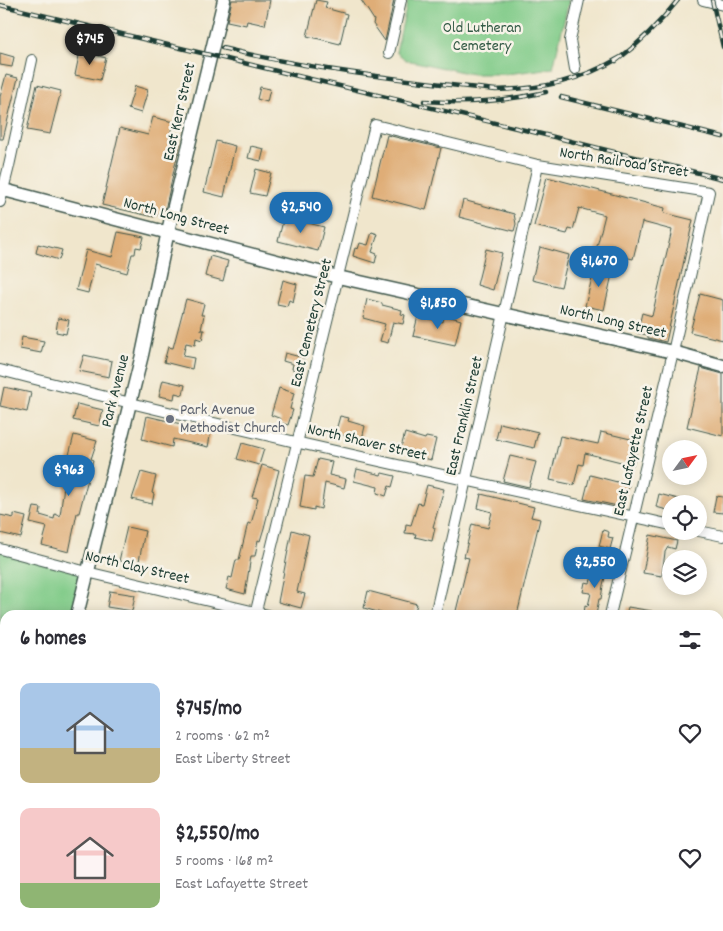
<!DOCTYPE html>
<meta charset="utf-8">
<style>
:root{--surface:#fff;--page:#f7f7f7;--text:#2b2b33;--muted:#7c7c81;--accent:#1f6fb2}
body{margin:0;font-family:Dekko,sans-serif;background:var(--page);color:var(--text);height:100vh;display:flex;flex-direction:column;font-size:19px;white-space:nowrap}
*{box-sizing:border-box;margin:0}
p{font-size:16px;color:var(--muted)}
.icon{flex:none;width:28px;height:28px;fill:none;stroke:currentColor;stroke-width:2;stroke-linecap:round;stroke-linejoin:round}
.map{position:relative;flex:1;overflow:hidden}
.panel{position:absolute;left:0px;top:610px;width:724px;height:321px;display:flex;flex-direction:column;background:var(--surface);border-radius:15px 15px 0 0;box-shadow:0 2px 12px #0003}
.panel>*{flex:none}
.needle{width:32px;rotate:57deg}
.fabs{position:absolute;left:662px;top:440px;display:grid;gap:10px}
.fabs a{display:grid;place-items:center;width:45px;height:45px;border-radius:50%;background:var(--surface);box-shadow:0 2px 12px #0003;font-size:25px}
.price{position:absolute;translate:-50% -42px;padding:0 11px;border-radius:18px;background:var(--accent);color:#fff;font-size:16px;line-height:32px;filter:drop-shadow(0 1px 2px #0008)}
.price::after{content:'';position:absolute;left:50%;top:30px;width:15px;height:11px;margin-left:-8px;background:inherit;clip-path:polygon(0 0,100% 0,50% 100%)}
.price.current{background:#222;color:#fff}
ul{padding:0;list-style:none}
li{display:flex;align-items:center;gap:15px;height:125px;padding:0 20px}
li span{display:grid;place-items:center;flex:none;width:140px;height:100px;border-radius:10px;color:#555}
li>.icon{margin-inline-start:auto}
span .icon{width:60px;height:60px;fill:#fffc;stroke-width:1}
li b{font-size:21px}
h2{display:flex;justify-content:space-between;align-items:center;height:60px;padding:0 20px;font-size:21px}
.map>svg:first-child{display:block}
.green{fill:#80cb88;stroke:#50845e}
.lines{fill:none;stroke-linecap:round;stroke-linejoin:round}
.stream{stroke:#76b0e6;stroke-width:2.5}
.building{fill:#dfad77}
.minor-casing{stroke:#3e564b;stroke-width:12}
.tertiary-casing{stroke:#3e564b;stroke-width:15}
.minor{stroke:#fff;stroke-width:10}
.tertiary{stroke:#fff;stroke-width:12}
.rail-casing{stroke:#1f3d34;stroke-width:4.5}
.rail{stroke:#f7f3e8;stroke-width:2.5;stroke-dasharray:8;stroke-linecap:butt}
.worship-dot{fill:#6b7280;stroke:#f7f3e8;stroke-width:2}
.labels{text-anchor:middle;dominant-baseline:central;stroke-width:5;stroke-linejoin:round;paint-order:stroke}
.park-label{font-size:16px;fill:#325945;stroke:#f7f3e8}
.street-label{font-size:16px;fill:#1f3d34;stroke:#f7f3e8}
.worship-label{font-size:16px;fill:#5b616d;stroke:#f7f3e8;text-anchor:start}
</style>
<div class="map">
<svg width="723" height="931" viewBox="0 0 723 931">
<rect width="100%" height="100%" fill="#f7f3e8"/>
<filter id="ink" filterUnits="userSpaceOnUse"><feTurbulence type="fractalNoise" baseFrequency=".02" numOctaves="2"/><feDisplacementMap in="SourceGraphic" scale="10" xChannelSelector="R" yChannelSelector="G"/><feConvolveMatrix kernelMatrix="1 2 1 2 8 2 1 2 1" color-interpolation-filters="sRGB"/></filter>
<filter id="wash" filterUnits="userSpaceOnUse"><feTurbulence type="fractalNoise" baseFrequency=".0096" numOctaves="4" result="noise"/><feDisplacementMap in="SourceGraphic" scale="20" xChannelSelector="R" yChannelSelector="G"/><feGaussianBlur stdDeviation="1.12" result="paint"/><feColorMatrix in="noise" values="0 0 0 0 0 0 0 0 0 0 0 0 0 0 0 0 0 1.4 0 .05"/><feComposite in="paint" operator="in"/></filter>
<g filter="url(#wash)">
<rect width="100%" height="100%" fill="#f0e6cc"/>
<!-- green -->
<path class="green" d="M408 0H569L553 68 507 74H472L406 60 396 52Z
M0 549 87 572 77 615H5V729L0 728Z"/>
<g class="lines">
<!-- stream -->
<path class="stream" d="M259 931 263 926"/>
</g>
<g id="blocks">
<!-- building -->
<path class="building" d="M232 0H270L265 25 247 21 246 25 227 21Z
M316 0 327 2 325 8 347 14 340 44 307 36Z
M361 0H394L385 41 373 24 374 20Z
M80 51 106 58 100 80 75 75Z
M0 53 14 57 12 67 0 65Z
M6 75 18 78 3 139H0V97Z
M37 85 61 91 50 134 27 130Z
M135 86 148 90 141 113 128 109Z
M260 87 270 89 267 102 257 99Z
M153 117 173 122 169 141 180 143 165 210 154 217 102 205 120 128 148 135Z
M387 135 441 148 426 210 372 196Z
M216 141 235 146 224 197 204 192Z
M251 146 264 149 261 161 248 158Z
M256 169 271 173 265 196 250 193Z
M547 177 665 208 664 213 693 220 666 342 648 338V335L637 333 642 313 652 316 672 230 642 222 633 259 596 250 605 215 579 208 573 230 569 229 567 234 534 226Z
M463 200 514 214 516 224 514 231 459 217Z
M284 217 324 227 318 251 278 241Z
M118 232 144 237 141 248 136 247 135 254H132L127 273 95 264 88 293 76 290 86 250 112 257Z
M372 232 378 234 372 252 377 254 375 263 353 256 355 248 358 249 360 243 368 245Z
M38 244 62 250 59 260 36 253Z
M540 247 569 255 561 287 532 280Z
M486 249 502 253 493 290 477 285Z
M210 256 228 261 223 281 205 276Z
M595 266 613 270 604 310 585 306Z
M283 280 297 284 293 302 289 300 287 306 277 304Z
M700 294 723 300V340L690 332Z
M186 299 204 304 201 315H204L201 330H204L202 340 196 338 195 345 186 343 183 356 194 358 192 369 164 362 168 347 173 348Z
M367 299 382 303V305L402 310 401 314 405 315 403 324 393 322 388 343 380 341 385 324 363 318Z
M444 315 461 320 455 345 413 336 418 316 443 322Z
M58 318 69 320 66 334 56 332Z
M22 337 44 341 41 353 20 349Z
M285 353 304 358 301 371 292 369 293 364 283 361Z
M84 355 112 361 109 377 79 371Z
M701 368 723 374V436L687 427Z
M163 380 185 385 183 395 175 393 174 399 159 396Z
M4 387 31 393 27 412 0 406Z
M279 388 294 393 290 409 293 410 288 425 280 423 281 419 271 415Z
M77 404 103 410 99 426 73 420Z
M147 416 211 431 208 447 173 439 172 447 142 439Z
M340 416 349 418 348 421 365 426 362 439 335 434Z
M500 423 538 432 534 448 496 439Z
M601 432 639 441 633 465 585 453 583 465 579 464 574 485 550 480 560 436 598 444Z
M405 433 425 439 426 437 436 439 431 460 400 451Z
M74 435 97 441 91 459 93 460 79 513H77L69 552 42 545 47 527 30 523 34 507 41 508 40 515 54 519 55 514 60 516 65 478 71 480 74 465 67 463Z
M242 443 264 449 259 465 237 459Z
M510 456 536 462 529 487 503 481Z
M318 459 332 462 329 475 346 479 344 488 325 483 321 509 314 507V510L300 507 305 476 313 477Z
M262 465 279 470 264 528 260 541 258 540 255 556H251L245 594 226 589 229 577 232 578 236 560H239L248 523 251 524 258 498 252 497Z
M357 469 381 475 382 473 395 476 392 487 389 486 386 496 377 493 378 487 354 481Z
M141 472 156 476 152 493 154 494 152 504 132 499Z
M590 475 629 485 623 507 584 499Z
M427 485 444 489 433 527 435 528 432 541 415 537 416 534 405 533 406 524 411 525 418 503 422 504Z
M481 494 534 507 531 517 540 519 517 615H455L469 558 464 557 472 524 488 528 492 512 478 508Z
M659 494 686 501V504H671V511L656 507Z
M716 496 723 497V513L713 512Z
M14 514 26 517 21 538 0 533V515L14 518Z
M127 527 145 531 138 566 119 561Z
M292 530 309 535 297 592 305 594 301 608 278 602Z
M603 530 609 532 608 537 613 538 610 549 599 546Z
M650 535 677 541 675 549 668 547 665 552 662 576 643 573Z
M596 563 608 566 603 585 601 599H599L596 615H584L585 605 588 606 591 593 583 592 585 582 590 583Z
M110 591 135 595 132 611 107 607Z
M368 591 417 604 414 615H384V614L364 608Z
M628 607 652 611V615H626Z"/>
</g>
</g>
<g filter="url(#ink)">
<use href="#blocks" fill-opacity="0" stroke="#3e564b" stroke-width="1"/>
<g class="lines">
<defs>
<path id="minor" d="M703 0 723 5
M389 53 401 0
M575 69 570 40 579 0
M0 202 9 166 32 60
M0 370C222 428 447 476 671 525
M699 531 723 536
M0 549 87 572 268 615
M255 615 375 125 538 165 709 192 673 352 610 615
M435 615 538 165
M0 908 5 909
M359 931 361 926
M535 931 536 926"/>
<path id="tertiary" d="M0 189 338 277 673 352 723 366
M77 615 142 355 168 231 224 0
M0 728 5 729
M719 899 723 900
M6 931 7 926"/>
</defs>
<!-- minor casing -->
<use href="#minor" class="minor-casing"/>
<!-- tertiary casing -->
<use href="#tertiary" class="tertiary-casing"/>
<!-- minor -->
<use href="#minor" class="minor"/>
<!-- tertiary -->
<use href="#tertiary" class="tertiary"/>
<defs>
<path id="rail" d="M712 0 723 47
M0 5 554 137 723 179
M222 48C312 70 403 80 496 90 543 89 580 81 621 57
M616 61C640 43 660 23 678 0
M561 97 723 137
M424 101C465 104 506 101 546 92"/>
</defs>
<!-- rail casing -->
<use href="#rail" class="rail-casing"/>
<!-- rail -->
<use href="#rail" class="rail"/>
</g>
</g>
<!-- markers -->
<circle class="worship-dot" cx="170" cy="419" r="5"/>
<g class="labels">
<!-- park labels -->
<g class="park-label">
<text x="482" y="28">Old Lutheran<tspan x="482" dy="18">Cemetery</tspan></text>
</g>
<!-- street labels -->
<g class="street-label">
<text transform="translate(180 112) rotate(-77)">East Kerr Street</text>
<text transform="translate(624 163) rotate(9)">North Railroad Street</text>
<text transform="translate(176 217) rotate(15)">North Long Street</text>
<text transform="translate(613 322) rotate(13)">North Long Street</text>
<text transform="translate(312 323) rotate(-76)">East Cemetery Street</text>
<text transform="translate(116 391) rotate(-76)">Park Avenue</text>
<text transform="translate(465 416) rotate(-77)">East Franklin Street</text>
<text transform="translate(367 443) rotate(13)">North Shaver Street</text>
<text transform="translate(634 451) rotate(-77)">East Lafayette Street</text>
<text transform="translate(137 568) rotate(13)">North Clay Street</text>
</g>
<!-- worship labels -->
<g class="worship-label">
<text x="180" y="410">Park Avenue<tspan x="180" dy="18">Methodist Church</tspan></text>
</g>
</g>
</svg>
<div class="fabs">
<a><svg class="needle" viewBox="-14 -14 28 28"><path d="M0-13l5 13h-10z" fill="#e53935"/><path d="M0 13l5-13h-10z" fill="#7c7c81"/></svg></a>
<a><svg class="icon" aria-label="locate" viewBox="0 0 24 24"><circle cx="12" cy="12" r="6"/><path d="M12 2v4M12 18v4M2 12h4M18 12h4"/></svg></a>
<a><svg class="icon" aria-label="layers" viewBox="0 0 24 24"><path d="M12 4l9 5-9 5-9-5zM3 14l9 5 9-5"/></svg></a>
</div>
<b class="price current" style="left:90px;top:66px">$745</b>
<b class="price" style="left:301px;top:234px">$2,540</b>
<b class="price" style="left:599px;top:288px">$1,670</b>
<b class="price" style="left:438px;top:330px">$1,850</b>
<b class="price" style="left:69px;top:497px">$963</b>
<b class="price" style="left:595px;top:589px">$2,550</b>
<section class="panel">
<h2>6 homes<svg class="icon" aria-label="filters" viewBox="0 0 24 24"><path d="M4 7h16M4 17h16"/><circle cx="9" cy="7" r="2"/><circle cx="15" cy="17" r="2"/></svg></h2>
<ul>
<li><span style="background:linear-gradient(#a9c7e8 65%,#c2b280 0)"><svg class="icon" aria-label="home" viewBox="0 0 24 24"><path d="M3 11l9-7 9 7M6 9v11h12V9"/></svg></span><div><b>$745/mo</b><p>2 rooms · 62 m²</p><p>East Liberty Street</p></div><svg class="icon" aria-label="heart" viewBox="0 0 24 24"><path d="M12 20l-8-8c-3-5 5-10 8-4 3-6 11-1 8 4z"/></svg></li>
<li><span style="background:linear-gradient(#f6c9c9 75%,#8fb573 0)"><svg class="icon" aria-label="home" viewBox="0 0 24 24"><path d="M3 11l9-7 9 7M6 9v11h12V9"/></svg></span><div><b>$2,550/mo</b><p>5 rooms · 168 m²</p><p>East Lafayette Street</p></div><svg class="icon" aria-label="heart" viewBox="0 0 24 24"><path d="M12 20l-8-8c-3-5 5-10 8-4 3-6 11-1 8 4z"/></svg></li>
</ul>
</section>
</div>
